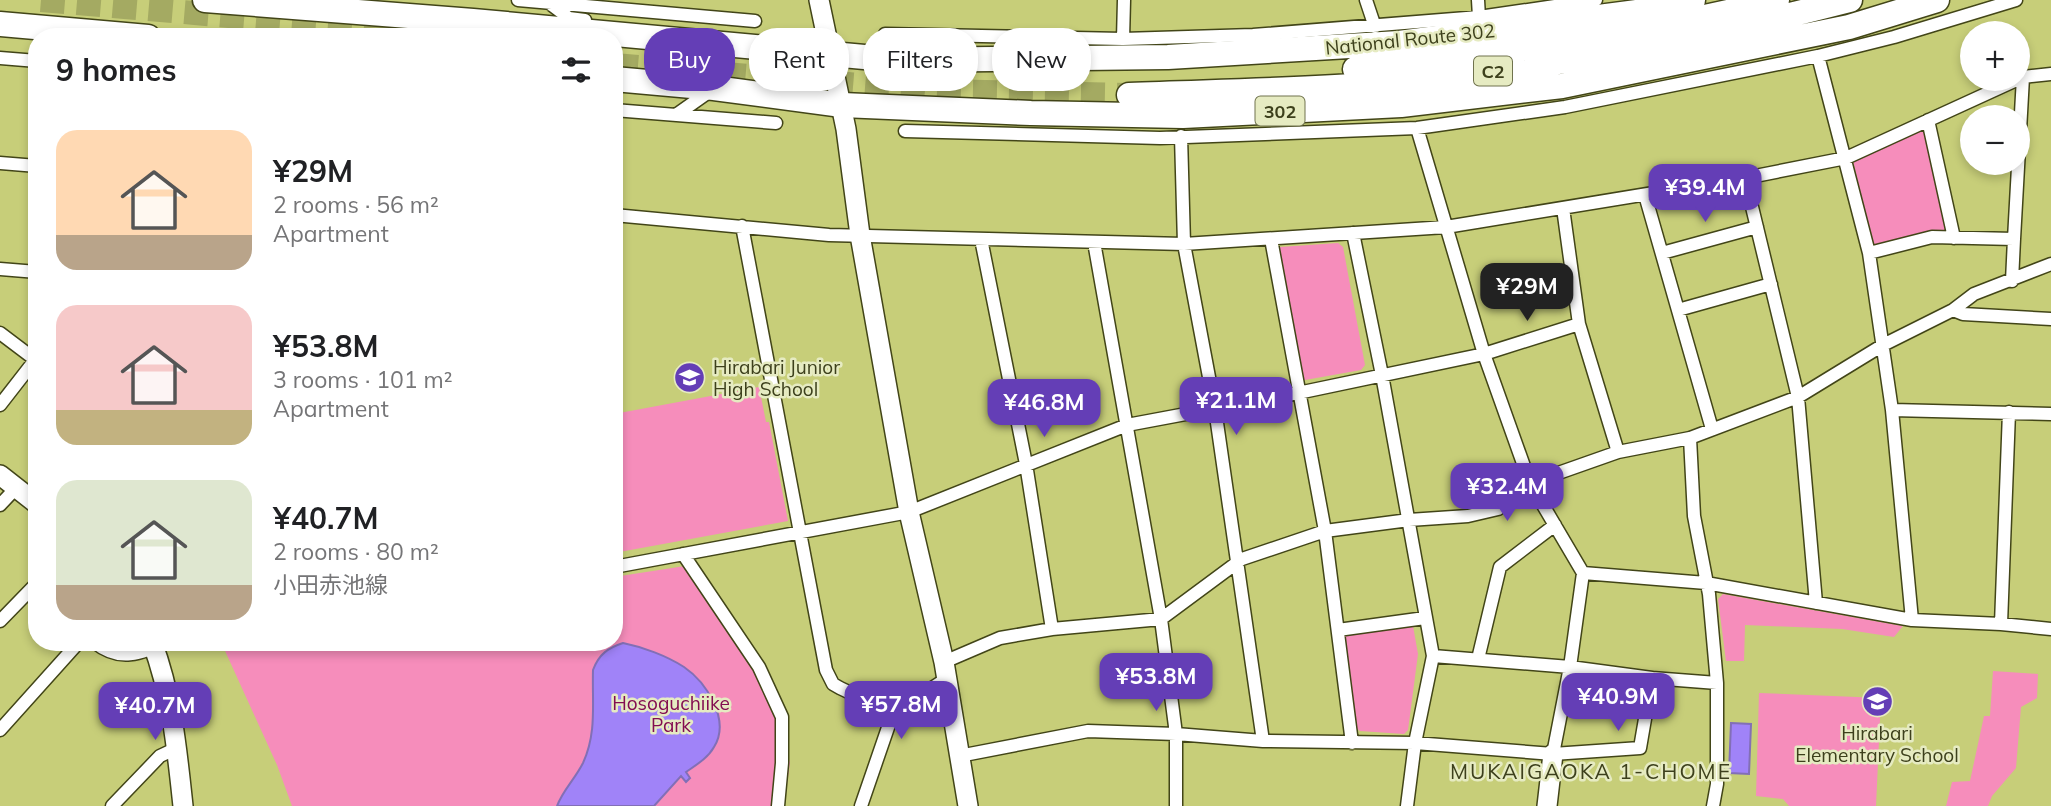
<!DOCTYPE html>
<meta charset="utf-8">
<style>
:root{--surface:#fff;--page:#f2f2f2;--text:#202124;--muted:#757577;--accent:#643eb6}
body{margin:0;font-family:Mulish,"Noto Sans JP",sans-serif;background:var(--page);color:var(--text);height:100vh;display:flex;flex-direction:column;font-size:26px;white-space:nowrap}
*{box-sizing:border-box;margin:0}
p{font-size:23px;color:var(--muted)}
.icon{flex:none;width:38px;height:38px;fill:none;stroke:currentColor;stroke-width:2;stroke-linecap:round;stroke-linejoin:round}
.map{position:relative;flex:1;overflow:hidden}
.sheet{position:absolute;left:28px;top:28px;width:595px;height:623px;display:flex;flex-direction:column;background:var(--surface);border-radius:28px;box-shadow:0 4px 10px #0003}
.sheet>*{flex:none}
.banner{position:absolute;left:644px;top:28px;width:665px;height:63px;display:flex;gap:14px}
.fabs{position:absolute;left:1960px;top:21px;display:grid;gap:14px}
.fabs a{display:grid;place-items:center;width:70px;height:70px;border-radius:50%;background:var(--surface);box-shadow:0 4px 10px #0003;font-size:35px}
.price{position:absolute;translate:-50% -60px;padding:0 16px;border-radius:14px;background:var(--accent);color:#fff;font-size:23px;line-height:46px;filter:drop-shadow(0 2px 4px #0008)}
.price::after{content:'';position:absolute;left:50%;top:42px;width:21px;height:16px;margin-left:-10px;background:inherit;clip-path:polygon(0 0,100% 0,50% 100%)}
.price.current{background:#222;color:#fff}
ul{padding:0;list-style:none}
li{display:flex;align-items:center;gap:21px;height:175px;padding:0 28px}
li span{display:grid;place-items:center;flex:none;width:196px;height:140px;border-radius:21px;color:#555}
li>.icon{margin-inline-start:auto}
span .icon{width:84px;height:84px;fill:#fffc;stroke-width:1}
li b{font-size:30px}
h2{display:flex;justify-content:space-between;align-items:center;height:84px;padding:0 28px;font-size:30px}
.chip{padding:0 24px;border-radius:28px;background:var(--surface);box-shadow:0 4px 10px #0003;font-size:24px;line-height:63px}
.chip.current{background:var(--accent);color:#fff}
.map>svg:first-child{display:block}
.green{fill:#f68dbb}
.water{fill:#a083f8;stroke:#826fb6;stroke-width:2}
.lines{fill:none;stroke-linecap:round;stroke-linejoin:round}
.highway-tunnel{stroke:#a4aa62;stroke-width:24;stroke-dasharray:24 12;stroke-linecap:butt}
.street-casing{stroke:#424518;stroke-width:15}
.secondary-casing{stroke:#424518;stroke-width:22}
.highway-casing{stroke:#424518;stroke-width:27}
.street{stroke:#fff;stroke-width:12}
.secondary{stroke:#fff;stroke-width:19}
.highway{stroke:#fff;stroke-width:24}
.labels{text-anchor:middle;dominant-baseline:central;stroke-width:5;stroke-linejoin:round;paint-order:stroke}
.shield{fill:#e6ebc2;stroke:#70734e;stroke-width:2}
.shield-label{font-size:18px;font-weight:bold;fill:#3d401c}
.street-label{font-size:19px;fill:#3d401c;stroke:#e6ebc2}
.poi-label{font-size:19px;fill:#3d401c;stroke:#e6ebc2;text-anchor:start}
.park-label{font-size:19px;fill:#830d51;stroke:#e6ebc2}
.neighbourhood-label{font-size:21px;letter-spacing:2px;fill:#3d401c;stroke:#e6ebc2}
</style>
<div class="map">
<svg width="2051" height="806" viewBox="0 0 2051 806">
<rect width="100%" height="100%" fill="#c7ce79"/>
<!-- green -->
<path class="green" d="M1924 130 1947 231H1932L1873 246 1853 161Z
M1338 243 1343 247 1365 365 1361 370 1305 380 1300 378 1276 252 1280 247Z
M759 387 766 422H769L788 521 614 553V414Z
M685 566 749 661 775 716 790 763 784 806H292L277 765 221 642H614V577Z
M1723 594 1903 626 1894 637 1842 629 1745 625 1744 661H1726L1718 599Z
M1408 623 1413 626 1418 654 1408 730 1404 734 1360 731 1356 728 1344 637 1348 632Z
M1993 671 2038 674 2037 698 2021 707 2016 768 1992 796 1988 806H1946L1952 782 1970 781 1984 716H1990Z
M1759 693 1881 698 1876 806H1789L1783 799 1756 796Z"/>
<!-- water -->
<path class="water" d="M623 643C643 647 667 656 684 667 706 682 731 720 714 747 708 758 696 765 686 772L690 778 686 782 681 776 654 806H557C563 790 575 779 583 763 597 733 592 703 593 670 599 654 608 648 623 643Z
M1731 723 1751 724 1749 774 1729 773Z"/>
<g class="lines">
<!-- highway-tunnel -->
<path class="highway-tunnel" d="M41 0 478 37
M614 65 933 91 1129 95"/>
<defs>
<path id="street" d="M518 0 755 21
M1366 0 1375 27
M1478 0 1479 17
M549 3 569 18 585 20
M885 34 1123 39 1253 35 1479 17 1596 0
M1123 39 1124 0
M1818 56 1869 253 1892 410 1912 620
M0 58 37 61
M614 110 776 123
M676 115 710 91
M1928 120 1954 238
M1417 128 1484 354 1530 483 1583 573 1570 667 1553 754
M905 131 1160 138 1417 128 1565 107 1818 56 1894 37 2016 0
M1181 136 1184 244 1215 409 1263 741
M0 163 37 166
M1745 178 1798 397 1816 603
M1645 195 1712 429
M1563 208 1579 324 1618 452
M614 215 829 235 1184 244 1446 227 1745 178 1846 158 2023 77 2051 74
M742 226 826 670 833 684 840 688 893 713
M1353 233 1382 375 1433 656 1415 743 1407 806
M981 239 1026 464 1052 629
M1271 239 1325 531 1352 743
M1094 242 1161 619 1176 734V806
M1662 253 1757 227
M1869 253 1932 237 2014 239 2023 77
M0 269 37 272
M2012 281 2014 239
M1678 310 1771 284
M1953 310 1974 294 2051 264
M0 333 37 361
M0 405 35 360
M1892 410 2051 414
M1690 438 1694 516 1709 594 1717 683V784L1713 806
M0 505 16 488
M683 554 759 667 782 717V763L778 806
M614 567 909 512 1127 425 1298 393 1484 354 1579 324
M1583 573 1706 583 1912 620 2001 624 2051 629
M0 621 37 583
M2001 624 2009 412
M1338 630 1425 618
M94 642C120 663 140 654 166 642
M1433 656 1570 667 1652 678 1717 683
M1478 659 1500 567 1555 525
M944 662 1000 638 1052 629 1161 619 1242 559 1325 531 1409 520 1468 516 1498 509 1530 483 1618 452 1690 438 1798 397 1883 345 1953 310 1963 314 2051 319
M0 730 79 642
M959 756 1088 731 1176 734 1263 741 1415 743 1553 754 1640 748 1652 678
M112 806 160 756 177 748
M861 806 893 713 946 679"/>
<path id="secondary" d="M819 0 846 129 860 235 909 512 944 662 968 806
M0 475 37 504
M152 642C172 695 177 750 183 806
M1547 806 1553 754"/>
<path id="highway" d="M205 0 473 21 897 60 1168 57 1399 43 1637 12 1693 0
M0 24 148 37
M1355 69C1497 53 1639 36 1777 0
M614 79 714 88 842 105 1031 113 1183 116 1401 105 1562 86 1849 27 1937 0
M1129 95C1203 92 1278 91 1352 86 1520 75 1687 42 1850 0"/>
</defs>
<!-- street casing -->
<use href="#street" class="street-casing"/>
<!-- secondary casing -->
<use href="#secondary" class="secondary-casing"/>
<!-- highway casing -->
<use href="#highway" class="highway-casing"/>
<!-- street -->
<use href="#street" class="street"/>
<!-- secondary -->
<use href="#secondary" class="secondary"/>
<!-- highway -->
<use href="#highway" class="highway"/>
</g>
<!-- icons -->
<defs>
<symbol id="school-disc" viewBox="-11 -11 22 22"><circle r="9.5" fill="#643eb6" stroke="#e6ebc2"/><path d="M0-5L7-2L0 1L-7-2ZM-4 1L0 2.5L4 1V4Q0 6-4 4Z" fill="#fff"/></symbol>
</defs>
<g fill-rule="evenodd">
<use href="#school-disc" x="672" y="360" width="35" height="35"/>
<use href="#school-disc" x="1860" y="684" width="35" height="35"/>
</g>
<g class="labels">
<!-- shield labels -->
<g class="shield">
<rect x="1474" y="56.5" width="38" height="29" rx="5"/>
<rect x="1255.5" y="96.5" width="49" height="29" rx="5"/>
</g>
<g class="shield-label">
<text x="1493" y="71">C2</text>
<text x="1280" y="111">302</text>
</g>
<!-- street labels -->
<g class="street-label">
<text transform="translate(1410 39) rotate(-6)">National Route 302</text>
</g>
<!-- poi labels -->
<g class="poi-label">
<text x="713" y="367">Hirabari Junior<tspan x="713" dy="22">High School</tspan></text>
<text x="1877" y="733" text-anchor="middle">Hirabari<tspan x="1877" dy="22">Elementary School</tspan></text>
</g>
<!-- park labels -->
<g class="park-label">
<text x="671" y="703">Hosoguchiike<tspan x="671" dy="22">Park</tspan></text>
</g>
<!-- neighbourhood labels -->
<g class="neighbourhood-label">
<text x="1591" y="771">MUKAIGAOKA 1-CHOME</text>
</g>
</g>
</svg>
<div class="fabs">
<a>+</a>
<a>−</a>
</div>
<b class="price" style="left:1705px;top:224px">¥39.4M</b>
<b class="price current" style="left:1527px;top:323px">¥29M</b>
<b class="price" style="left:1236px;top:437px">¥21.1M</b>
<b class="price" style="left:1044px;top:439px">¥46.8M</b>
<b class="price" style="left:1507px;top:523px">¥32.4M</b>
<b class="price" style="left:1156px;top:713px">¥53.8M</b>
<b class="price" style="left:1618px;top:733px">¥40.9M</b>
<b class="price" style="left:901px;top:741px">¥57.8M</b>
<b class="price" style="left:155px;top:742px">¥40.7M</b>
<div class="banner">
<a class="chip current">Buy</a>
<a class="chip">Rent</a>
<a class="chip">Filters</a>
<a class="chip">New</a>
</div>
<section class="sheet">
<h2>9 homes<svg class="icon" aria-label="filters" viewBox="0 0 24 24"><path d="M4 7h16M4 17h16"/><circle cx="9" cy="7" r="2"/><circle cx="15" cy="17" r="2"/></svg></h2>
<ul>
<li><span style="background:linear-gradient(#ffd9b3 75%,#b9a48a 0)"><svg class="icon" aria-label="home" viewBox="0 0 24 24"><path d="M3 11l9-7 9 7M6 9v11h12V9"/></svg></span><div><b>¥29M</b><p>2 rooms · 56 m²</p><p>Apartment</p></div></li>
<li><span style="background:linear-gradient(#f6c9c9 75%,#c2b280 0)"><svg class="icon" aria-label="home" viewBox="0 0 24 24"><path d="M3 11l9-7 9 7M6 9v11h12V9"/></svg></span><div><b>¥53.8M</b><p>3 rooms · 101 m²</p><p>Apartment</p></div></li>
<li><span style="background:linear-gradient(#dfe7d0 75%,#b9a48a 0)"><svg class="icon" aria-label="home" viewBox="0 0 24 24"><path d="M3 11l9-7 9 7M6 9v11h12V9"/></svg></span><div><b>¥40.7M</b><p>2 rooms · 80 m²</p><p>小田赤池線</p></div></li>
</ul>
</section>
</div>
